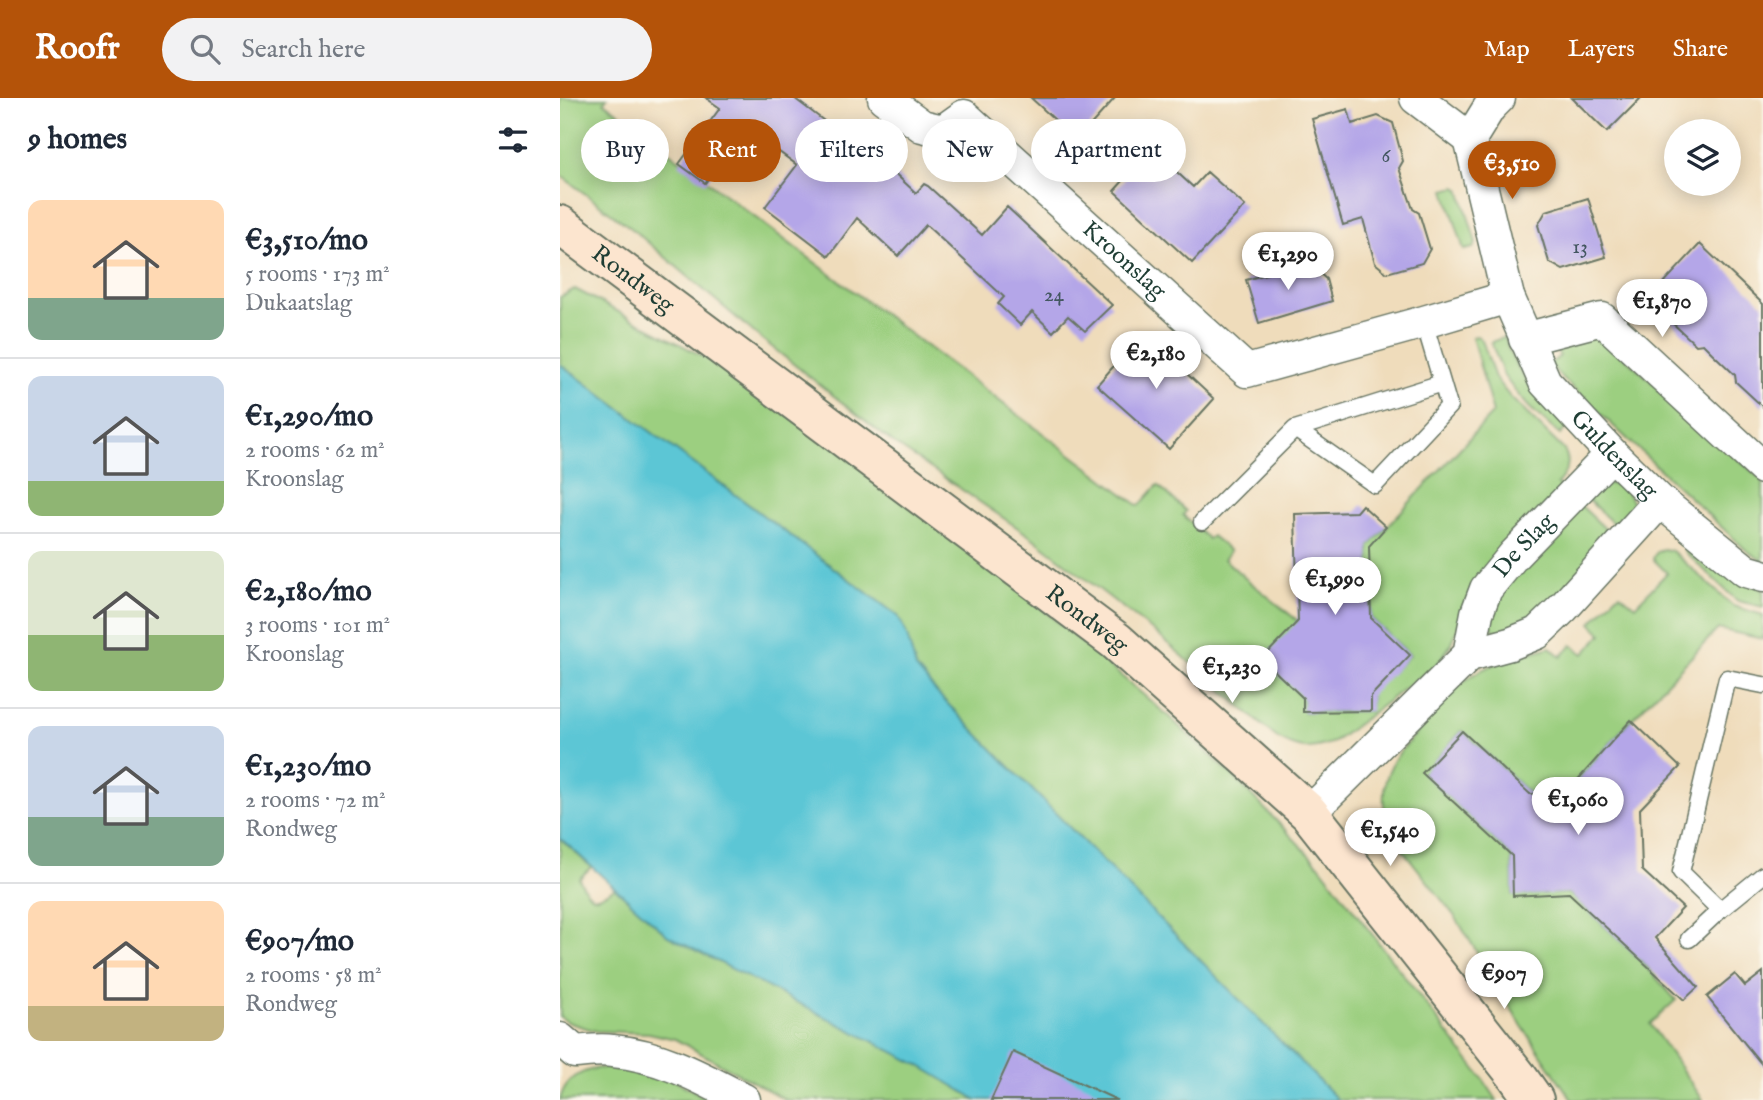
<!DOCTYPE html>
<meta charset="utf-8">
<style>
:root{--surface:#fff;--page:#f2f2f3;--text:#1f2937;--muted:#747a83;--line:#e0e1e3;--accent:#b45309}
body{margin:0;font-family:"IM FELL English",serif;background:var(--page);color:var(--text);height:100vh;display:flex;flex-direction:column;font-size:26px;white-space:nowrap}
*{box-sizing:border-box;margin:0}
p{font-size:23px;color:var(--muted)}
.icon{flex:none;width:38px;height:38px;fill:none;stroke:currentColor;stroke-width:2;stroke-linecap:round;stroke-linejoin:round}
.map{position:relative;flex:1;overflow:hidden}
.drawer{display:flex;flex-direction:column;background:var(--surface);width:560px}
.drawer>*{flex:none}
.top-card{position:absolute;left:21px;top:21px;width:665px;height:63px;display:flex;gap:14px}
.fabs{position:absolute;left:1104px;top:21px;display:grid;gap:14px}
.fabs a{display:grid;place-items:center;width:77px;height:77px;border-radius:50%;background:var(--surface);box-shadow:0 4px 18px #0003;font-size:35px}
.price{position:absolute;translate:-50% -60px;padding:0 16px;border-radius:24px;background:#fff;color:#222;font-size:23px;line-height:46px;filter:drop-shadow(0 2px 4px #0008)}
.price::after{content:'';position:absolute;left:50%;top:42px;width:21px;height:16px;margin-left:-10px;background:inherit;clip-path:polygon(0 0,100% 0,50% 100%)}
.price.selected{background:var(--accent);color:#fff}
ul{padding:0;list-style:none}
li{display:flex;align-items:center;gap:21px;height:175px;padding:0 28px}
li+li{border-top:2px solid var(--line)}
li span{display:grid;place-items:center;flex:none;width:196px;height:140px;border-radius:14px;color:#555}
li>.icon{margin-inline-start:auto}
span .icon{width:84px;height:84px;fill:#fffc;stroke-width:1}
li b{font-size:30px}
h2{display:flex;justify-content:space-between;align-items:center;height:84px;padding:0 28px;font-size:30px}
.tag{padding:0 24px;border-radius:32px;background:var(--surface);box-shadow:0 4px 18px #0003;font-size:24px;line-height:63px}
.tag.selected{background:var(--accent);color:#fff}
header{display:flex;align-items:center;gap:42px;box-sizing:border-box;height:98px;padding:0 35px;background:var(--accent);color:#fff}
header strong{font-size:33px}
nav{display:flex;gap:38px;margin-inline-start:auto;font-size:24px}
.search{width:490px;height:63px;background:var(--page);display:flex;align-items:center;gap:18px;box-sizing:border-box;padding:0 24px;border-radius:38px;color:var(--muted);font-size:26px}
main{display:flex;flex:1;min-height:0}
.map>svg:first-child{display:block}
.green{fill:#9ccf80;stroke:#5e865a;stroke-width:2}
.water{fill:#5bc6d5;stroke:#3d8284;stroke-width:2}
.building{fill:#b4a6e8}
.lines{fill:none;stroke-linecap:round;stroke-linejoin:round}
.service-casing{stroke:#687563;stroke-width:19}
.minor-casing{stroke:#687563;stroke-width:35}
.secondary-casing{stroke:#687563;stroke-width:42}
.service{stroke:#fff;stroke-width:16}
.minor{stroke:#fff;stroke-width:32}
.secondary{stroke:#fce5cf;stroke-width:38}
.labels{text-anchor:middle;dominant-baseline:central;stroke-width:5;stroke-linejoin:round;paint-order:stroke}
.number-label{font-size:21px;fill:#445761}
.street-label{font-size:24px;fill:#1f3d34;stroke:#fbf7ec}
</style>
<header>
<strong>Roofr</strong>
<div class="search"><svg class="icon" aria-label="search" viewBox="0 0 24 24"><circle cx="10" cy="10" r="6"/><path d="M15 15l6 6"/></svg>Search here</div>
<nav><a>Map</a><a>Layers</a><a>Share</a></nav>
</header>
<main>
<section class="drawer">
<h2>9 homes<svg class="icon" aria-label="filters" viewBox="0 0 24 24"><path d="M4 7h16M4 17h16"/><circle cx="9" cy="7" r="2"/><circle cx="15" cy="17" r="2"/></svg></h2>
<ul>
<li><span style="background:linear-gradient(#ffd9b3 70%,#7fa58c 0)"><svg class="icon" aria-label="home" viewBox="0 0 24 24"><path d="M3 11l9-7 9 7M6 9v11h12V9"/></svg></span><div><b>€3,510/mo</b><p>5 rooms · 173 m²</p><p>Dukaatslag</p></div></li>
<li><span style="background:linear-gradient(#c9d6e8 75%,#8fb573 0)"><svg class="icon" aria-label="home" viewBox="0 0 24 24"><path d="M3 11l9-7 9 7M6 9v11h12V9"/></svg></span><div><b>€1,290/mo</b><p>2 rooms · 62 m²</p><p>Kroonslag</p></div></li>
<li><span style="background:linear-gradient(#dfe7d0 60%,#8fb573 0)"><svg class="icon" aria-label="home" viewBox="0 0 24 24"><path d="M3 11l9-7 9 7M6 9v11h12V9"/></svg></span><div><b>€2,180/mo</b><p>3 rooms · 101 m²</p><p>Kroonslag</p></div></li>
<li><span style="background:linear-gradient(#c9d6e8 65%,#7fa58c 0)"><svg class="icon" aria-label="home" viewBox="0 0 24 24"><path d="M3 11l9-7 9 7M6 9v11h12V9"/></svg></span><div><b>€1,230/mo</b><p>2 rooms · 72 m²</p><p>Rondweg</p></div></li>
<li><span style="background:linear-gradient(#ffd9b3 75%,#c2b280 0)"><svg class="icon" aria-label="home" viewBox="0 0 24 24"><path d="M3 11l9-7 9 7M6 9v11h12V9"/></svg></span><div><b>€907/mo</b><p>2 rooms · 58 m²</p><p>Rondweg</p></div></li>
</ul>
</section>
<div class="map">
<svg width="1203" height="1002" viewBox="0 0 1203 1002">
<rect width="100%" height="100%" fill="#fbf7ec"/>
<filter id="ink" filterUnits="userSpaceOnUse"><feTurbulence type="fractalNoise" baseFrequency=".0143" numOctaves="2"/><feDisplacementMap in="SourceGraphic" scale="14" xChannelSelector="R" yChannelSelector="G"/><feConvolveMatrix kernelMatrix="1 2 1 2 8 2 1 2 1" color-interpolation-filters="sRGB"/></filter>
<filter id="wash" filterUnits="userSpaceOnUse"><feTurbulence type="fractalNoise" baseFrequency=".00686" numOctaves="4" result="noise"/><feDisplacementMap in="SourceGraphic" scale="28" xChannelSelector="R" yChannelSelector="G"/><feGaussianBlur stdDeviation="1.57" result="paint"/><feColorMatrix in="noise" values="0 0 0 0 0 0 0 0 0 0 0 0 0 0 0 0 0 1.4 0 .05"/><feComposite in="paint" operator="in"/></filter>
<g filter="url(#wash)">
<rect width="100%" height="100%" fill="#efdcbb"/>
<!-- green -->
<path class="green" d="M0 0H47L44 4C221 141 401 273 579 408L598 387 626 413 623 417 648 441 652 438 670 453 664 461 685 480 738 523 744 614 810 613 811 595 850 557 811 520 809 448 933 315 912 239 917 238 922 242 935 280 950 299 1004 352C1012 365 1006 375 997 386L1004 392 911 497 892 545 878 565 774 644C748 653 740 653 716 639L597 536 474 441 332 344 198 238 71 130 0 77Z
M896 89 900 91 916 145 913 150 904 152 885 92Z
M15 191 175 275 383 426 607 617 676 681 759 767 923 981 937 1002H778L378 596 356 570 338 518 0 266V199Z
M1033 231 1203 383V463L1186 452 997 275 990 266 1000 258 991 244Z
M945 239C947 247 949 254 953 261 965 287 990 306 1010 326L1000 337 969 309 956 294 944 278 931 244Z
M1045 385 1059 387C1080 404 1074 414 1061 433L1024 398Z
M1018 405 1055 440 985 515 939 535 933 531 929 524 935 501Z
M1134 442 1203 493V509L1178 503 1173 499 1124 453Z
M1104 451 1112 453 1173 508 1203 517V541L1158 531 1071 622 1006 695 970 696 902 633 863 675 952 758 953 797 1009 795 1078 859 1116 902 1090 926 1143 1002H1012L962 928 896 820 836 743C822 719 819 692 832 666 838 654 856 636 866 625 878 610 890 593 906 582 929 564 962 558 990 549L1001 559 1012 547 1024 556 1042 536 1031 525 1056 498 1060 496 1075 508 1107 475 1093 461C1094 456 1099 452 1104 451Z
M0 740 31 769 19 781C32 804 33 803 55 790L108 838 359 967 417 1002H226L115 941 89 935 36 933 10 925 0 919Z
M39 970 79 972 112 981 150 1002H0C4 982 20 973 39 970Z"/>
<!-- water -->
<path class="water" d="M0 266 338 518 346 534 356 570 378 596 778 1002H417L359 967 108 838 0 740Z"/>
<g id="blocks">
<!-- building -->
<path class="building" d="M146 0H234L272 29 274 27 300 46 301 44 356 95 364 86 368 88 422 137 447 109 552 207 525 233 508 218 493 234 472 214 460 227 438 206 444 199 366 127 338 158 297 120 269 158 205 109 237 67 186 30 145 85 119 66 160 10Z
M471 0H555L517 42Z
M1012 0H1081L1047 34Z
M788 11 792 26 818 18 833 25 843 63 839 70 853 111 859 115 870 151 862 165 827 175 815 165 803 121 783 127 752 21Z
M592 51 633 89 647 74 685 108 632 165 554 93Z
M1028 100 1046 159 1003 172 989 164 978 127 986 113Z
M1140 146 1203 206V309L1176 284 1175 277 1152 255 1143 246 1136 247 1108 221V204L1112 201 1100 189Z
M747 164 766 181 772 203 699 225 686 182Z
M583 235 654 301 609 351 537 287Z
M802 407 826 429 809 448 811 520 850 557 811 598V613L743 614V600L702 561 738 523 735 416 796 414Z
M1071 622 1120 669 1080 711 1082 772 1123 810 1095 840 1138 889 1124 902 1009 795 953 798 952 758 862 675 902 633 970 696 1006 695Z
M1203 874V968L1147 899 1175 876 1185 888Z
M453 954 557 1002H431Z"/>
</g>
</g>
<g filter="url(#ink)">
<use href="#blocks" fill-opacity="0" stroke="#687563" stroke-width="2"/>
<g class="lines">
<defs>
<path id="service" d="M735 331 882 285
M642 424 735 331 815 387 889 308 864 224
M1160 812 1203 777
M1129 841 1160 812 1121 774 1167 580 1203 587"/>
<g id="minor">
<path id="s1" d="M324 0 362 28 383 33 404 18 687 273 864 224 948 199"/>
<path d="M856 0 910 41"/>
<path id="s2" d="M939 0 929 10 910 41 948 199 985 284 1052 356 1100 403 1186 473 1203 478"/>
<path d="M965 241 1042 221 1203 370"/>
<path id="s3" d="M909 557 917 515 926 491 954 457 1052 356"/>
<path d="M749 715 909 557 950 546 977 535 1003 510 1100 403"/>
<path d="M0 941 15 954C28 953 41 951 53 953 101 957 142 980 184 1002"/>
</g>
<g id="secondary">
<path id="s4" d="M0 127 556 543 749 715 957 978 974 1002"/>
</g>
</defs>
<!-- service casing -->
<use href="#service" class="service-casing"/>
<!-- minor casing -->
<use href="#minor" class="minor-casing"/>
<!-- secondary casing -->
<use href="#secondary" class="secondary-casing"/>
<!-- service -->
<use href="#service" class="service"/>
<!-- minor -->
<use href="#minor" class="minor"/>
<!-- secondary -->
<use href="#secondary" class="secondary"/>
</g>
</g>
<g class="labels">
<!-- number labels -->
<g class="number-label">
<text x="826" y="58">6</text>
<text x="1020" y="149">13</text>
<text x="494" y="197">24</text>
</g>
<!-- street labels -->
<g class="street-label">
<text stroke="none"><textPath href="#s1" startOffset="310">Kroonslag</textPath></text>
<text stroke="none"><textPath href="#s4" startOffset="91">Rondweg</textPath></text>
<text stroke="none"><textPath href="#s2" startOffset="406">Guldenslag</textPath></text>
<text stroke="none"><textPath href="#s3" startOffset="126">De Slag</textPath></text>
<text stroke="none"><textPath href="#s4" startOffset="658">Rondweg</textPath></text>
</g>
</g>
</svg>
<div class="fabs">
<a><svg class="icon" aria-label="layers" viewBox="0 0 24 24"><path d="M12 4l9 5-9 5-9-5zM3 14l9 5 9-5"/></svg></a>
</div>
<b class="price selected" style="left:952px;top:103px">€3,510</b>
<b class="price" style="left:728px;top:194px">€1,290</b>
<b class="price" style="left:1102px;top:241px">€1,870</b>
<b class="price" style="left:596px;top:293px">€2,180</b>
<b class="price" style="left:775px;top:519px">€1,990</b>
<b class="price" style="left:672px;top:607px">€1,230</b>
<b class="price" style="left:1018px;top:739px">€1,060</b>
<b class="price" style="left:830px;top:770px">€1,540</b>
<b class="price" style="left:944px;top:913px">€907</b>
<div class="top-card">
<a class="tag">Buy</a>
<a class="tag selected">Rent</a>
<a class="tag">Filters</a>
<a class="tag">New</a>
<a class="tag">Apartment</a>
</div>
</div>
</main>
